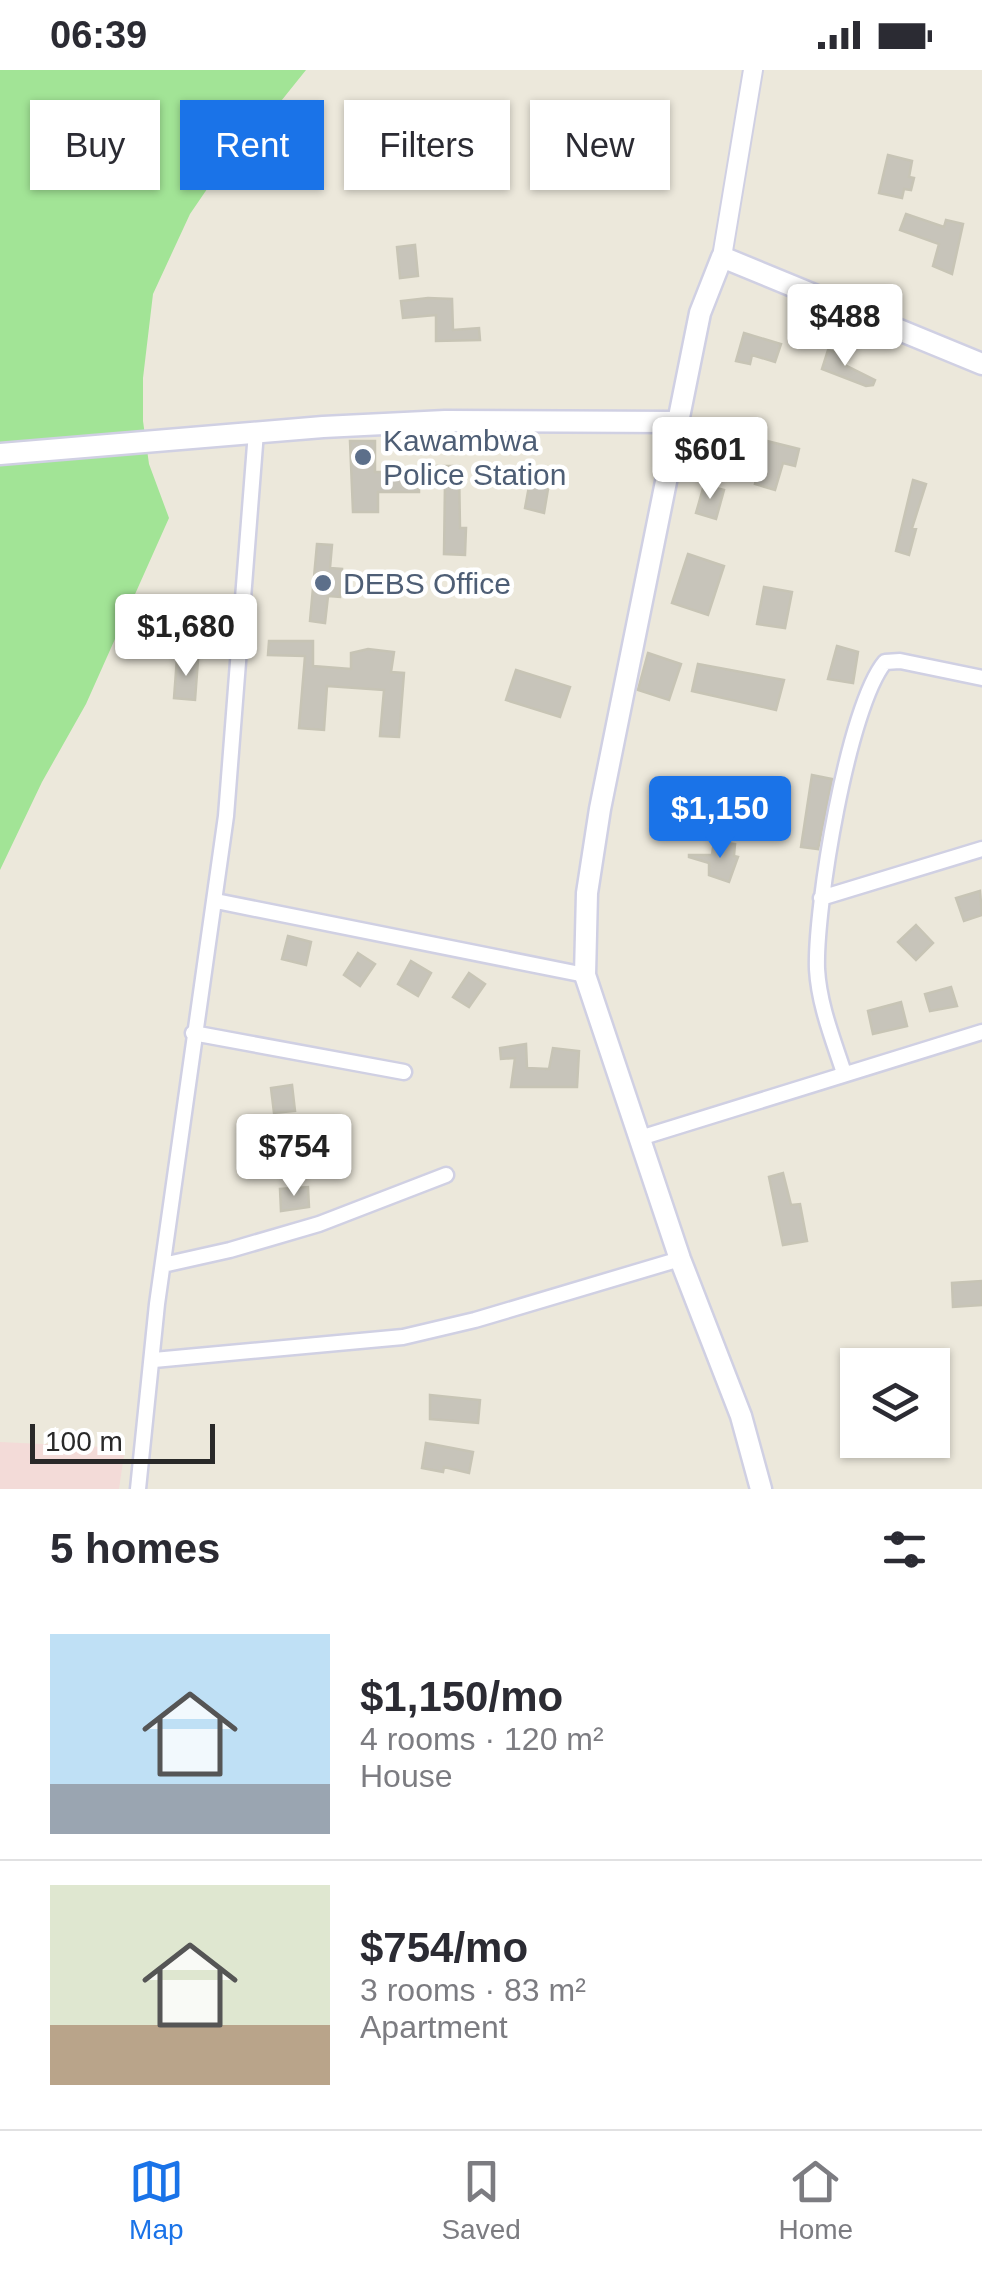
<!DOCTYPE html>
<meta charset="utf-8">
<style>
:root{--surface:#fff;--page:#f2f2f3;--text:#2b2b33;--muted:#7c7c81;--line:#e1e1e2;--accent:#1a73e8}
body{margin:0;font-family:Arial,sans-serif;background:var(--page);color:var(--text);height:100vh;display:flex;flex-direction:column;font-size:38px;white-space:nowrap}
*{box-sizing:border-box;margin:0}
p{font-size:32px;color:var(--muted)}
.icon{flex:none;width:55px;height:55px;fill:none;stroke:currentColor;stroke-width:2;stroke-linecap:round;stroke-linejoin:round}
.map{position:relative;height:1419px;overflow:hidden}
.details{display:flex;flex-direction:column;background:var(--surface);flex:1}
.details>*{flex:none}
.guide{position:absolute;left:30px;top:30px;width:922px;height:90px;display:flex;gap:20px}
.tools{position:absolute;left:840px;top:1278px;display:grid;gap:20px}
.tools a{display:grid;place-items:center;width:110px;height:110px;border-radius:0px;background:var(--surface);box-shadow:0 2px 8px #0004;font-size:50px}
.scale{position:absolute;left:30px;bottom:25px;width:185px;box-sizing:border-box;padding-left:10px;border:5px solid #292929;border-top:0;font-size:28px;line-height:35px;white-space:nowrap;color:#292929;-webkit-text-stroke:8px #fff;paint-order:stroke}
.price{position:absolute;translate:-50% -85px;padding:0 22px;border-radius:10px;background:#fff;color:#222;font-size:32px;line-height:65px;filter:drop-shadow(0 2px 5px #0008)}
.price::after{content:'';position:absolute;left:50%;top:60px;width:30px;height:22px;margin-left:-15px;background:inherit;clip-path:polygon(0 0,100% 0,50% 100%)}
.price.active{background:var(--accent);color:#fff}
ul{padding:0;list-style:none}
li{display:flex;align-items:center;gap:30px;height:250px;padding:0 50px}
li+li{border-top:2px solid var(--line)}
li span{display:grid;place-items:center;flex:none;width:280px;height:200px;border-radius:0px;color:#555}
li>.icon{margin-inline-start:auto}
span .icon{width:120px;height:120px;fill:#fffc;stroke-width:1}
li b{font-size:42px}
h2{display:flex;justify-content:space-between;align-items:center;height:120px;padding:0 50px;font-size:42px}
.tag{padding:0 35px;border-radius:0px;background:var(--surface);box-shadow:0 2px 8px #0004;font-size:35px;line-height:90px}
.tag.active{background:var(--accent);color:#fff}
.status{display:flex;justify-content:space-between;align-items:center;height:70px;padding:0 50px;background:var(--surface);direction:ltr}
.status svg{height:28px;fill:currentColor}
.tab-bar{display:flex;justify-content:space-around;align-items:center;height:140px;border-top:2px solid var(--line);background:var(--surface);font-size:28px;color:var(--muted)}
.tab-bar a{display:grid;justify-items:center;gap:5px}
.tab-bar .active{color:var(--accent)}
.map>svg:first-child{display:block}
.medical{fill:#f3dbd8}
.green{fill:#a2e496}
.building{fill:#c7c4ba;stroke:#c7c4b5;stroke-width:2.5}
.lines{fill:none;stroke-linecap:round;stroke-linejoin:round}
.minor-casing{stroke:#d0d0e3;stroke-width:19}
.tertiary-casing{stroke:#d0d0e3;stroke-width:22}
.secondary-casing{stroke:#d0d0e3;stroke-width:25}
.minor{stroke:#fff;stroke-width:14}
.tertiary{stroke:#fff;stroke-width:18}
.secondary{stroke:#fff;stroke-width:20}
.service-dot{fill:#5c6f8a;stroke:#fff;stroke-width:4}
.labels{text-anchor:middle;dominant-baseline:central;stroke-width:9;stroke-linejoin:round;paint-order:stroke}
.service-label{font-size:30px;fill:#4e5e75;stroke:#fff;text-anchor:start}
</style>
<div class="status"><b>06:39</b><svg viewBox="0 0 49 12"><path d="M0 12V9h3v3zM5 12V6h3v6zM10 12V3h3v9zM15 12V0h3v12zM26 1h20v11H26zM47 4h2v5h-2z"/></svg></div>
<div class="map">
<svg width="982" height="1419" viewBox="0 0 982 1419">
<rect width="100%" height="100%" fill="#ece8db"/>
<!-- medical -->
<path class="medical" d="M0 1372 125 1378 119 1419H0Z"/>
<!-- green -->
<path class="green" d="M0 0H306L253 66 218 103 190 144 153 224 143 308V351L149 394 169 448 86 634 42 712 0 800Z"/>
<!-- building -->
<path class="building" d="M888 85 912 91 909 107 914 108 911 120 904 119 902 128 879 123Z
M906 144 944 157 946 150 963 154 952 204 933 196 939 174 900 160Z
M415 175 418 206 400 208 397 177Z
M428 228 452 229 453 260 479 258 480 270 436 271V245L403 248 401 231Z
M744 263 781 274 775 292 752 285 750 294 736 291Z
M828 280 846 285 843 294 875 310 873 315 866 316 822 299Z
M350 371H375V402H427V396H459L460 458H466L465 485 444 484 445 413H419V422H378V442H353Z
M767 371 799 379 795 396 783 393 775 420 755 414Z
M532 400 550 407 544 443 525 438Z
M913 410 926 414 912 458 916 459 909 485 896 481Z
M704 415 724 420 716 449 696 443Z
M317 474 332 475 330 498 342 499 340 527 328 526 325 553 310 551Z
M688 484 724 496 708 545 672 533Z
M764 517 792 522 785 558 757 554Z
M269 571H313V596L351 599V583L368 579 394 582 391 602 404 603 399 667 380 666 384 620 327 616 324 660 299 658 305 586 268 585Z
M837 576 858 582 853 613 828 609Z
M648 583 681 594 669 630 638 620Z
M177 588 198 590 195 630 174 628Z
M698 594 784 610 776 640 692 621Z
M516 600 570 617 560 647 506 630Z
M812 705 832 709 818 779 801 777Z
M714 771 735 774 734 786 738 787 729 812 709 805V793L689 787V785H712Z
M980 821 982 845 964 851 956 828Z
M916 855 933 873 916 890 898 872Z
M288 866 311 872 306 895 282 889Z
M358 883 375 894 360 916 344 905Z
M411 891 431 903 418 926 398 914Z
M469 903 485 914 469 937 453 927Z
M951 917 957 936 930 941 925 924Z
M901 932 907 956 873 964 868 941Z
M526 974 527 998 549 999 553 978 579 981 577 1017H511L515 988 501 989 500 978Z
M292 1015 295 1041 274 1043 271 1018Z
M783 1103 791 1135 800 1134 807 1171 783 1175 769 1107Z
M308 1117 309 1137 281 1141 280 1119Z
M982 1211V1235L953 1237 952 1213Z
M430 1325 480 1330 478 1353 430 1349Z
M426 1373 473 1382 469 1403 444 1397 443 1402 422 1398Z"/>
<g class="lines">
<defs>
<path id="minor" d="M821 828 982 779
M216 831 585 905
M193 963 404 1002
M844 1003C833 969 819 935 817 899 815 838 848 636 885 592L900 591 982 608
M640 1068 982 962
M163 1195 230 1180 319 1154 446 1105
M154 1290 403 1267 475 1250 680 1189
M138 1419 157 1234 226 746 256 362"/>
<path id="tertiary" d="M722 187 753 0"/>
<path id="secondary" d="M0 384 323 357 445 351 677 352
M761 1419 741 1346 680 1189 585 905 587 823 600 739 700 243 722 187 982 294"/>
</defs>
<!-- minor casing -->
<use href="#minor" class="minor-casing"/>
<!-- tertiary casing -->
<use href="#tertiary" class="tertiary-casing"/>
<!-- secondary casing -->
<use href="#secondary" class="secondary-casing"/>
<!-- minor -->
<use href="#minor" class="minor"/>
<!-- tertiary -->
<use href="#tertiary" class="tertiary"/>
<!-- secondary -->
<use href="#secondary" class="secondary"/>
</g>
<!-- markers -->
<g class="service-dot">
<circle cx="363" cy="387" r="10"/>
<circle cx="323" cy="513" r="10"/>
</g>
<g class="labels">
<!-- service labels -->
<g class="service-label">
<text x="383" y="370">Kawambwa<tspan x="383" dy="34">Police Station</tspan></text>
<text x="343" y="513">DEBS Office</text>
</g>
</g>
</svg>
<div class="tools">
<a><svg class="icon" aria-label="layers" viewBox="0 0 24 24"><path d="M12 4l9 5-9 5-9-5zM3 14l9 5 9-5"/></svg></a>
</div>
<div class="scale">100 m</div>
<b class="price" style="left:845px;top:299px">$488</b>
<b class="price" style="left:710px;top:432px">$601</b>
<b class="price" style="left:186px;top:609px">$1,680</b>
<b class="price active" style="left:720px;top:791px">$1,150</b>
<b class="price" style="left:294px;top:1129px">$754</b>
<div class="guide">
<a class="tag">Buy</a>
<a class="tag active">Rent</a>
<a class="tag">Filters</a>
<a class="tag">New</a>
</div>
</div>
<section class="details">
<h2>5 homes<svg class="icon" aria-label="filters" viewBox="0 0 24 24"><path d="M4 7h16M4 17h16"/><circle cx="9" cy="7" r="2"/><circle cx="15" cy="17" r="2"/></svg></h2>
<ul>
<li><span style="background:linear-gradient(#bfe0f5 75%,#9aa5b1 0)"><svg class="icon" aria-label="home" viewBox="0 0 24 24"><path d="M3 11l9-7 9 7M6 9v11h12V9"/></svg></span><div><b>$1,150/mo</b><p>4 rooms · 120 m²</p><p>House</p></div></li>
<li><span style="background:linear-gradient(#dfe7d0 70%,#b9a48a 0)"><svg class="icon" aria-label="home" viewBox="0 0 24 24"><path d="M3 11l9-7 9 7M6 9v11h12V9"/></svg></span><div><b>$754/mo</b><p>3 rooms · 83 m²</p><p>Apartment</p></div></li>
</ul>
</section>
<nav class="tab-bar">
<a class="active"><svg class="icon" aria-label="map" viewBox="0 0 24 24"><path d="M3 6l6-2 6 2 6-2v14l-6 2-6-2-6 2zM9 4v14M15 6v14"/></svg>Map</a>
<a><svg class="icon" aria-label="saved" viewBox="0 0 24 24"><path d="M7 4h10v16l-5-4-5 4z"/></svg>Saved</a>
<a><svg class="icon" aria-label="home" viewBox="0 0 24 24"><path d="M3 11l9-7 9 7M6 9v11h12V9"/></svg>Home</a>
</nav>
